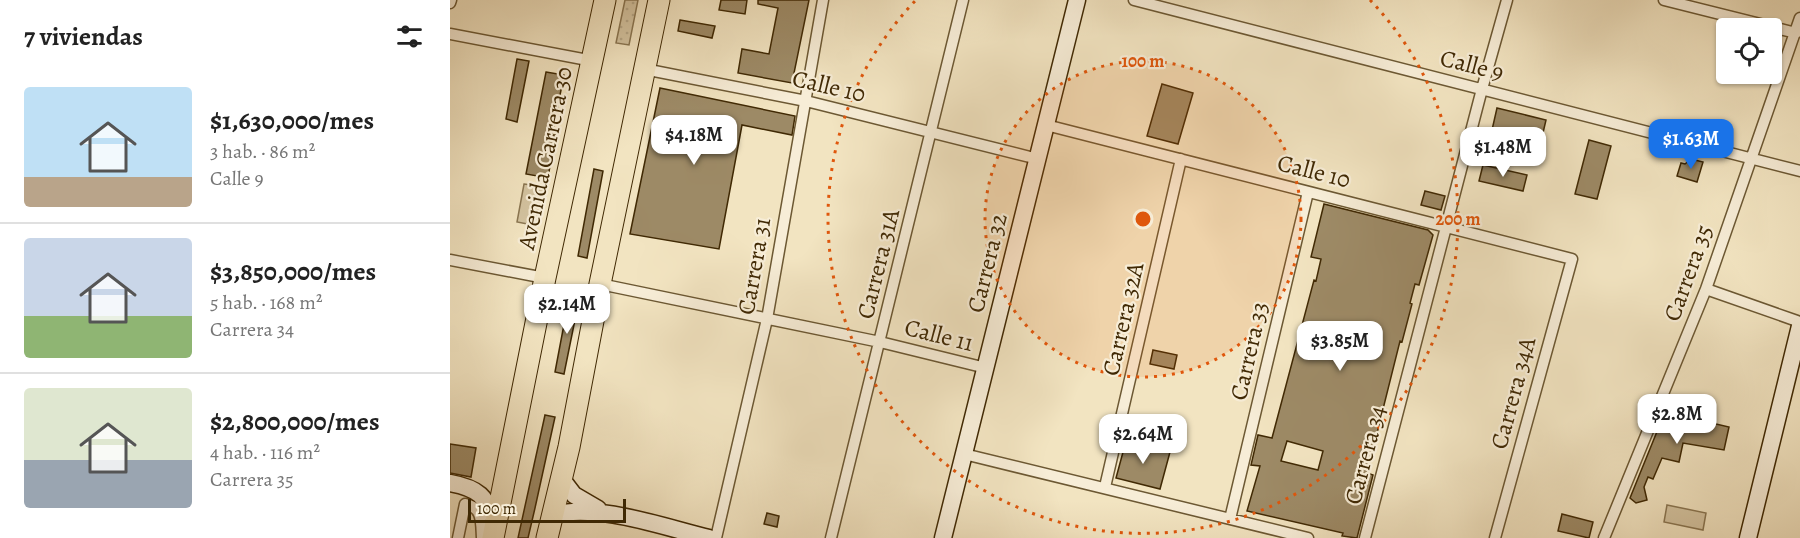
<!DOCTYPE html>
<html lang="es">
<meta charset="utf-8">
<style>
:root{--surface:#fff;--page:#f6f6f6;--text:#222;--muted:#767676;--line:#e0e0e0;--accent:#1a73e8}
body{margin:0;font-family:Alegreya,serif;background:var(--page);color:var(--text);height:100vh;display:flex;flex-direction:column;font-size:22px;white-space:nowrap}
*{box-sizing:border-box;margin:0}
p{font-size:20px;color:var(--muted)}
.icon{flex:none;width:33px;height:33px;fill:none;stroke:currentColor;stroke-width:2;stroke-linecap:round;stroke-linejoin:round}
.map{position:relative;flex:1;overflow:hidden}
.drawer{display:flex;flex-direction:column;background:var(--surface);width:450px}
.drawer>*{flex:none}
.fabs{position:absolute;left:1266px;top:18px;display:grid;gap:12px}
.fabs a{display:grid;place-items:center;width:66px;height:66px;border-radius:6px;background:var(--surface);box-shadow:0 2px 4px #0004;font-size:30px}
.scale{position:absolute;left:18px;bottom:15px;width:158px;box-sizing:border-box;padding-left:6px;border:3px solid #402904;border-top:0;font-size:16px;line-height:21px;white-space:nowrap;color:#402904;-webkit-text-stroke:4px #f7edd7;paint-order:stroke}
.price{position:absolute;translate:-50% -51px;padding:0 14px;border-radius:12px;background:#fff;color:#222;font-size:20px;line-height:39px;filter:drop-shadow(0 2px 3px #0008)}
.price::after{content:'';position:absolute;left:50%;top:36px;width:18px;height:14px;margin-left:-9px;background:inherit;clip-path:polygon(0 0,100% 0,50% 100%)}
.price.on{background:var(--accent);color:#fff}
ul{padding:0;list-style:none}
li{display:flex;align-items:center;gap:18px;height:150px;padding:0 24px}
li+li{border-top:2px solid var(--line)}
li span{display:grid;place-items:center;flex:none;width:168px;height:120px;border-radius:6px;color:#555}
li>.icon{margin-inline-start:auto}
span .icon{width:72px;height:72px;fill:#fffc;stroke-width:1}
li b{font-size:26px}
h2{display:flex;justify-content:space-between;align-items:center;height:72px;padding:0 24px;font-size:26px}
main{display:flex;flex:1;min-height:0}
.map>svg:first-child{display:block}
.grass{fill:url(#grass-dots);stroke:#8a7652;stroke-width:1.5}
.pitch{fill:#d4c4a1;stroke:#8a7652;stroke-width:1.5}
.building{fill:#9d8a66;stroke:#402904;stroke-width:1.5;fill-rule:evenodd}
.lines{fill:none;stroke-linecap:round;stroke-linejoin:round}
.street-casing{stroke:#6c5833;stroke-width:13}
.secondary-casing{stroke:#402904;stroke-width:19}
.highway-casing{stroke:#402904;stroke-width:23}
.street{stroke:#f7edd7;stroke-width:10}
.secondary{stroke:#f7edd7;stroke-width:16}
.highway{stroke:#f2e4c1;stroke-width:21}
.ring{fill:none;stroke:#e0570c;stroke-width:3;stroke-dasharray:3 6}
.labels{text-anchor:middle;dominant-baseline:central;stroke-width:4.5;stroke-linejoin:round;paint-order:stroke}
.street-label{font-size:24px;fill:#402904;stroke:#f7edd7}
.centre{fill:#e0570c;stroke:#f7edd7;stroke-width:3}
.ring-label{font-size:18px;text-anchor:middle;font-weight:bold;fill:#e0570c;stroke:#f7edd7;stroke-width:4.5;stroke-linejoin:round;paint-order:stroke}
</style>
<main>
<section class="drawer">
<h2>7 viviendas<svg class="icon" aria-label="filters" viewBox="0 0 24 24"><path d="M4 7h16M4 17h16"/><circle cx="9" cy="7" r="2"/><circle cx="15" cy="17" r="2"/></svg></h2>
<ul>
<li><span style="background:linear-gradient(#bfe0f5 75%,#b9a48a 0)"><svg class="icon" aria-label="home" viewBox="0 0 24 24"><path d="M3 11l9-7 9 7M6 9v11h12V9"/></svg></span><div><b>$1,630,000/mes</b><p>3 hab. · 86 m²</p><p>Calle 9</p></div></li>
<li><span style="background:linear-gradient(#c9d6e8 65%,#8fb573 0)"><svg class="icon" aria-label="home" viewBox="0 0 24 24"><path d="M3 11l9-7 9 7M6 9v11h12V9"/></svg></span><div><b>$3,850,000/mes</b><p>5 hab. · 168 m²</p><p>Carrera 34</p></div></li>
<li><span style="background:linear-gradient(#dfe7d0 60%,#9aa5b1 0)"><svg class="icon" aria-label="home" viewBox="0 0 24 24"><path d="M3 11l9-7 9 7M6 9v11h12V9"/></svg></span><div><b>$2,800,000/mes</b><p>4 hab. · 116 m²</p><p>Carrera 35</p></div></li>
</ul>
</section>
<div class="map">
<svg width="1350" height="538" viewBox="0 0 1350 538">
<defs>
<pattern id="grass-dots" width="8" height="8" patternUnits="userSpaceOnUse" patternTransform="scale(1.5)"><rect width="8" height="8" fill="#d4c4a1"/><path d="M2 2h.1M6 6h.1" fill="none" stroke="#b7a889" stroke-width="1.8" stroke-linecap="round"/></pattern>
</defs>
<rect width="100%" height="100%" fill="#f2e4c1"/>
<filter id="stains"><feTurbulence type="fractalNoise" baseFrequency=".00333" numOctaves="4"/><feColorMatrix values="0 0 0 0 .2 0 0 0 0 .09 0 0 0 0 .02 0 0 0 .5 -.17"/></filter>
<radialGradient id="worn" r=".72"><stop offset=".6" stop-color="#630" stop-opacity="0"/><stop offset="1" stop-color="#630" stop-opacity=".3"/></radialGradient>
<!-- grass -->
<path class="grass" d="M175 0H188L179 45 166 43Z"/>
<!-- pitch -->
<path class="pitch" d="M74 184 96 187 88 226 67 222Z
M1217 505 1256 513 1253 530 1214 522Z"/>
<!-- building -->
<path class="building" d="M271 0H297L295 14 269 10Z
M308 0H359L342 83 288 73 292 49 319 54 328 8 308 4Z
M230 20 265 26 262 38 228 31Z
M67 59 79 61 67 122 56 119Z
M96 72 114 75 102 135H105L98 178 76 174Z
M712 84 743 93 728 144 697 136Z
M210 88 345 116 342 135 292 125 269 249 180 234Z
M1047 108 1096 120 1092 137 1057 130 1056 133 1042 130Z
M1139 140 1161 146 1147 199 1125 194Z
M1241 159 1253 162 1247 182 1227 176 1231 163 1235 164Z
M1033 165 1077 175 1073 191 1029 181Z
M144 169 153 171 137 258 128 256Z
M975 191 995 196 991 210 971 205Z
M874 204 978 230 983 235 969 285 965 284 960 303 962 304 952 342 950 341 917 473 923 475 907 538 892 536 893 533 797 511 810 466 801 465 808 435 822 438 864 280 866 281 871 259 861 257ZM837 441 873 451 868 470 831 461Z
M119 298 129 300 114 374 105 372Z
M703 350 727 355 724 369 700 364Z
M1215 412 1279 427 1274 450 1233 443 1229 462 1212 458 1203 479 1198 477 1194 487 1197 500 1186 503 1180 498Z
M95 415 105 417 85 508 78 538H68Z
M676 441 720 452 710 489 666 478Z
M0 444 26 448 21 477 0 473Z
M317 513 329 516 327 527 314 524Z
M1112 514 1143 522 1139 538 1108 531Z"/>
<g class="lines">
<defs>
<path id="street" d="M684 0 1350 171
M1214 0 1346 33
M0 3 1 0
M0 34 143 61
M194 69 356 101 588 159
M596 125 1122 259 1045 538
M0 260 95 278
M150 284 430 342 536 368
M1256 289 1350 322
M514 454 858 538
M655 487 731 159
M780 519 858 192
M8 538 15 504C33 507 31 523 32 538
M266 538 317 319 373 0
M381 538 513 0
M915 538 1032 89 1057 0
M1154 538 1256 289 1350 18"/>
<path id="secondary" d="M111 478 124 495 148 509
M0 483C28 488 37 496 45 524
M102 515C148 503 213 527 259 538
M493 538 627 0
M1298 538 1350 326"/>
<path id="highway" d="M43 538 95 278 155 0
M97 538 119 447 150 284 209 0"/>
</defs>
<!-- street casing -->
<use href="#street" class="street-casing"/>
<!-- secondary casing -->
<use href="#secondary" class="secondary-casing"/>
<!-- highway casing -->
<use href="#highway" class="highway-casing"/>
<!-- street -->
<use href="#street" class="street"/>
<!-- secondary -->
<use href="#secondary" class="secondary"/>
<!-- highway -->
<use href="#highway" class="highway"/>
</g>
<!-- distance rings -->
<circle cx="693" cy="219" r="158" fill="#e0570c" fill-opacity=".12"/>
<g class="ring">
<circle cx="693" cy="219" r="158"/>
<path d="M920 0A315 315 0 1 1 466 0"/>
</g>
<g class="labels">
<!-- street labels -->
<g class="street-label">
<text transform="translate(1022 65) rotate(14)">Calle 9</text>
<text transform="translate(379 86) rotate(13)">Calle 10</text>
<text transform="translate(95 158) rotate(-78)">Avenida Carrera 30</text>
<text transform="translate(864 171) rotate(14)">Calle 10</text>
<text transform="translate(537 263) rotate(-76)">Carrera 32</text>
<text transform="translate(428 264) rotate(-76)">Carrera 31A</text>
<text transform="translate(304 266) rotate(-80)">Carrera 31</text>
<text transform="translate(1238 273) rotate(-70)">Carrera 35</text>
<text transform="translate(673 319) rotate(-77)">Carrera 32A</text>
<text transform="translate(489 335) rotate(14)">Calle 11</text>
<text transform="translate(799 351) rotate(-77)">Carrera 33</text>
<text transform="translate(1063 393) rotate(-75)">Carrera 34A</text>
<text transform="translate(915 455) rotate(-75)">Carrera 34</text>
</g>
</g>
<circle cx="693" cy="219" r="9" class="centre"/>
<g class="ring-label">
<text x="693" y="67">100 m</text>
<text x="1008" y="225">200 m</text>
</g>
<rect width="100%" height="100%" filter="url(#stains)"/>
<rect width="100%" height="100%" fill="url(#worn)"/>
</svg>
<div class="fabs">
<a><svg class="icon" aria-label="locate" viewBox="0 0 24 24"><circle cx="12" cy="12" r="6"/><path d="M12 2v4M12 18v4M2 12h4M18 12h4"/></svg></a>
</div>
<div class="scale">100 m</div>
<b class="price" style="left:244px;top:166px">$4.18M</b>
<b class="price on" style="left:1241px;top:170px">$1.63M</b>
<b class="price" style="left:1053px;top:178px">$1.48M</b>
<b class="price" style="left:117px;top:335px">$2.14M</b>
<b class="price" style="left:890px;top:372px">$3.85M</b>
<b class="price" style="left:1227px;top:445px">$2.8M</b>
<b class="price" style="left:693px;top:465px">$2.64M</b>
</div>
</main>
